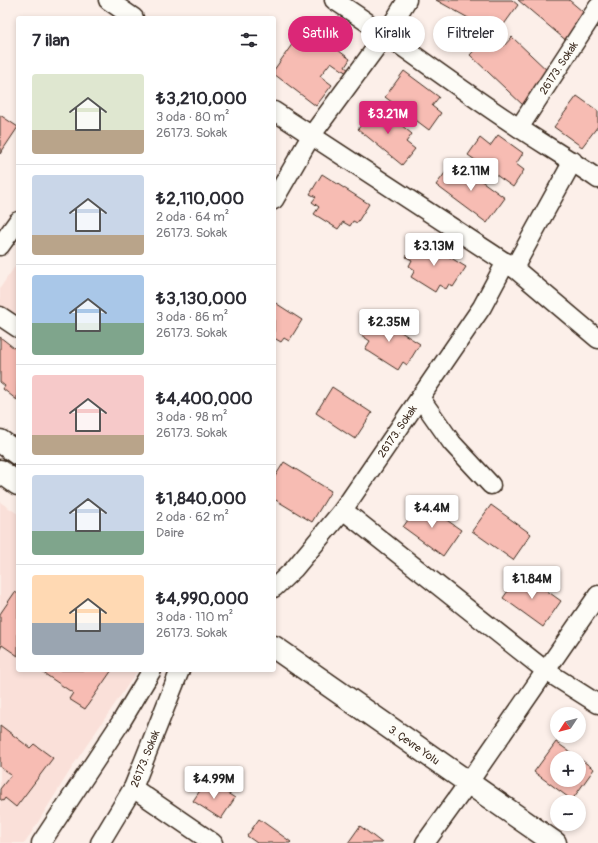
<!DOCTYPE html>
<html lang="tr">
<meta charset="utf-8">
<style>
:root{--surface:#fff;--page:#f2f2f3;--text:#2b2b33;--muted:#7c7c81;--line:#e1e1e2;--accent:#db2777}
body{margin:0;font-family:Pangolin,sans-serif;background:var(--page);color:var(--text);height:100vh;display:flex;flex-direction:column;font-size:15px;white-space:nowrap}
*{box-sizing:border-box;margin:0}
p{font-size:13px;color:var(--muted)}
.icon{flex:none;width:22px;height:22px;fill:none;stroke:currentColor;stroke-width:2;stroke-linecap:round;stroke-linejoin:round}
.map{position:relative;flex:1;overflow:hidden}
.panel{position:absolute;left:16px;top:16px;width:260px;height:656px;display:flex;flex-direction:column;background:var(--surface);border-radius:4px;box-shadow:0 2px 6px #0003}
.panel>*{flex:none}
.banner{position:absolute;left:288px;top:16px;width:250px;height:36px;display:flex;gap:8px}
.needle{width:26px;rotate:234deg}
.buttons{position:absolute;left:550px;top:707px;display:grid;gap:8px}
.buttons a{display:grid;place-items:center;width:36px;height:36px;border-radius:50%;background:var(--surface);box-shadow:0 2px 6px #0003;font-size:20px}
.price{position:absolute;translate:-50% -34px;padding:0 9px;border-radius:4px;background:#fff;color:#222;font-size:13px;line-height:26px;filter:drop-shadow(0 1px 2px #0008)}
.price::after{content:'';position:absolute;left:50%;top:24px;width:12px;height:9px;margin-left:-6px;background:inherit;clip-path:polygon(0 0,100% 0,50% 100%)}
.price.selected{background:var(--accent);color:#fff}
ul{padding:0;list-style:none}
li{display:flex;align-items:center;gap:12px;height:100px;padding:0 16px}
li+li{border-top:1px solid var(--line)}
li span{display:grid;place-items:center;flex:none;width:112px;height:80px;border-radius:4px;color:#555}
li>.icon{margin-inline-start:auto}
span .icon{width:48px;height:48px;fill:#fffc;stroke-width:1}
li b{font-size:17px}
h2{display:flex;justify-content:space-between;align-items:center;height:48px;padding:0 16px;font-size:17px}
.pill{padding:0 14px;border-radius:18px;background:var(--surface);box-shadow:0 2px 6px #0003;font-size:14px;line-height:36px}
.pill.selected{background:var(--accent);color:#fff}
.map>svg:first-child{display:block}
.built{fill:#fae0d9}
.building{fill:#f7bcb3;stroke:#3b2a1e;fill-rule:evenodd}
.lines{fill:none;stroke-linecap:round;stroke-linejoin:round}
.minor-casing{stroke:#3b2a1e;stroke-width:21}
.major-casing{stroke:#3b2a1e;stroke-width:25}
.minor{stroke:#fdfcf7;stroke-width:18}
.major{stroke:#fdfcf7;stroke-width:22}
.labels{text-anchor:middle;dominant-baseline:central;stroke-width:3;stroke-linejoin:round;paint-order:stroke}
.street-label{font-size:11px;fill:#3b2a1e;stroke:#fdfcf7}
</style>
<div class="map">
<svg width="598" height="843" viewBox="0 0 598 843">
<rect width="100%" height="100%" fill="#fcefe9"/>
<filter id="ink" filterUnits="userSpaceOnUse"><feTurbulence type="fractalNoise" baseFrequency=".025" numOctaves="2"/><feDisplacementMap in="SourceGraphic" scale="8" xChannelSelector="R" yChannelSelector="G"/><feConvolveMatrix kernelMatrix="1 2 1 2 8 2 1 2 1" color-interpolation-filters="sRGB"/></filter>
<g filter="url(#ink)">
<!-- built -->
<path class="built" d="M18 262V322L0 309V288Z
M0 502 18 514V670H138L76 761 25 843H0Z"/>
<!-- building -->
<path class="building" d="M436 0H512L518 5 497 34Z
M518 0H569L589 17 568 42Z
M305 26 350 59 345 67 353 73 351 76 331 62 320 76 332 85 316 106 274 74V70Z
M490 33 504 46 512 37 550 73 525 107 470 55Z
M404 71 439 97 432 106 441 113 429 130 385 97Z
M577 96 598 111V126L582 147 554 127Z
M377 105 412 134 406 142 415 149 402 165 358 129Z
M0 115 18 127 0 154Z
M498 135 523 153 516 164 524 170 513 187 468 155 480 138 490 146Z
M454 161 505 198 487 223 436 185Z
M322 174 369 204 357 223 353 221 350 226 343 222 338 229 314 214 319 207 312 202 316 197 310 194Z
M418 238 466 267 453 287 449 284 446 289 439 285 435 292 411 277 415 270 409 266 412 260 406 257Z
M274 302 302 320 289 341 284 338 281 342 274 338Z
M374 315 420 344 407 365 403 362 398 370 365 349 370 341 361 335Z
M0 337 18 351 17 400 3 389 5 386 0 382Z
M332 387 372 413 355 439 316 413Z
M284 462 331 491 312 522 274 499V478Z
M421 502 461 530 443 556 403 527Z
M491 505 531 534 513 560 472 531Z
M521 572 561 601 543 627 503 598Z
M15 592 18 594V656L2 645 0 649V614Z
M39 670H112L85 709 69 699 73 693Z
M0 725 30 748 34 744 53 758 16 807 5 798 3 801 0 799V789L11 775 0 767Z
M556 742 594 769 572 800 534 772ZM557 758H579V780H557Z
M207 780 235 798 221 819 193 801Z
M259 819 291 842 290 843H257L247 836Z
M360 826 382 843H348Z"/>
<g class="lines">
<defs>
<g id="minor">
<path d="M108 0 134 18"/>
<path d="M334 0C397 41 456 87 519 128 545 145 572 161 598 179"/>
<path d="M274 111 514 268 598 339"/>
<path id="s1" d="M519 128 598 7"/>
<path d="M274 200 311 136 386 34 407 0"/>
<path d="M0 246 18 221"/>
<path d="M514 268 573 161"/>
<path d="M0 316 18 328"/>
<path d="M421 399 452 443 491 485"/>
<path d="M343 510 546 671 598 704"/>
<path id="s2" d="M274 588 294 569 343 510 482 307 506 262"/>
<path d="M133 788 213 843"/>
<path d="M41 843 121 722 152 670"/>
<path id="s3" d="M100 843 133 788 180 670"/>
<path d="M425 843 469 782 598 595"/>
</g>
<g id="major">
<path d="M0 441 18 454"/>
<path d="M0 471 18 484"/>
<path id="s4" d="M274 647 555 843"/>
</g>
</defs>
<!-- minor casing -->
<use href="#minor" class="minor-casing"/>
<!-- major casing -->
<use href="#major" class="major-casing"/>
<!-- minor -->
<use href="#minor" class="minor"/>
<!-- major -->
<use href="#major" class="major"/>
</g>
</g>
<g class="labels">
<!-- street labels -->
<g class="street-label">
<text stroke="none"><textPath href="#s1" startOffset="72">26173. Sokak</textPath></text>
<text stroke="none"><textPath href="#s2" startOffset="200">26173. Sokak</textPath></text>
<text stroke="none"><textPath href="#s4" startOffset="171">3. Çevre Yolu</textPath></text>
<text stroke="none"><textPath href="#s3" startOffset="96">26173. Sokak</textPath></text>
</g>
</g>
</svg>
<div class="buttons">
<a><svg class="needle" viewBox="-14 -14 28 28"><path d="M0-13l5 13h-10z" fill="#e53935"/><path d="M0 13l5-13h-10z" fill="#7c7c81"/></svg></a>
<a>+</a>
<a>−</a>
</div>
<b class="price selected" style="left:388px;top:135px">₺3.21M</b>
<b class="price" style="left:471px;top:192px">₺2.11M</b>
<b class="price" style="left:434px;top:267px">₺3.13M</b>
<b class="price" style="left:389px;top:343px">₺2.35M</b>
<b class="price" style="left:432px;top:529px">₺4.4M</b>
<b class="price" style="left:532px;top:600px">₺1.84M</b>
<b class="price" style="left:214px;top:800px">₺4.99M</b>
<div class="banner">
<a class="pill selected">Satılık</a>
<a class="pill">Kiralık</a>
<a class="pill">Filtreler</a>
</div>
<section class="panel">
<h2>7 ilan<svg class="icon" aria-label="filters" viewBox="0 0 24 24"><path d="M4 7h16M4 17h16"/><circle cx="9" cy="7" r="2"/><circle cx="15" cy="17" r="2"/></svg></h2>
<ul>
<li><span style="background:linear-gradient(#dfe7d0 70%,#b9a48a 0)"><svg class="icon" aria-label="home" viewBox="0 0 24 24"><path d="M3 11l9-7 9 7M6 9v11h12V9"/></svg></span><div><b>₺3,210,000</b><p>3 oda · 80 m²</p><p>26173. Sokak</p></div></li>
<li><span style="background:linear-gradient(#c9d6e8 75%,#b9a48a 0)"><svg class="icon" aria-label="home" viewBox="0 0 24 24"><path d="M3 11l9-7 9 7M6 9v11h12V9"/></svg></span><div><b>₺2,110,000</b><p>2 oda · 64 m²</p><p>26173. Sokak</p></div></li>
<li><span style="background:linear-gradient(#a9c7e8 60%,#7fa58c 0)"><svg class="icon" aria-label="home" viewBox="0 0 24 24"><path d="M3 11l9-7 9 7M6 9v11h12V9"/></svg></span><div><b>₺3,130,000</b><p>3 oda · 86 m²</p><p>26173. Sokak</p></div></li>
<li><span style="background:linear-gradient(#f6c9c9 75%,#b9a48a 0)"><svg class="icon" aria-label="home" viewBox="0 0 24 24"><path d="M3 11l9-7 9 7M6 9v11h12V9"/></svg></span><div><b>₺4,400,000</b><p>3 oda · 98 m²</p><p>26173. Sokak</p></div></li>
<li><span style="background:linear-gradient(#c9d6e8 70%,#7fa58c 0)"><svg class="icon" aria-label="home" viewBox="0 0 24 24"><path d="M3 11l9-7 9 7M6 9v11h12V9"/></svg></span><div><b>₺1,840,000</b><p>2 oda · 62 m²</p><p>Daire</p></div></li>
<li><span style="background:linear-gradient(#ffd9b3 60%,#9aa5b1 0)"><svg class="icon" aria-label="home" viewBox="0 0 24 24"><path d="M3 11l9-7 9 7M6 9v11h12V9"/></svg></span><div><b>₺4,990,000</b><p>3 oda · 110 m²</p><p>26173. Sokak</p></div></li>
</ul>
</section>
</div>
